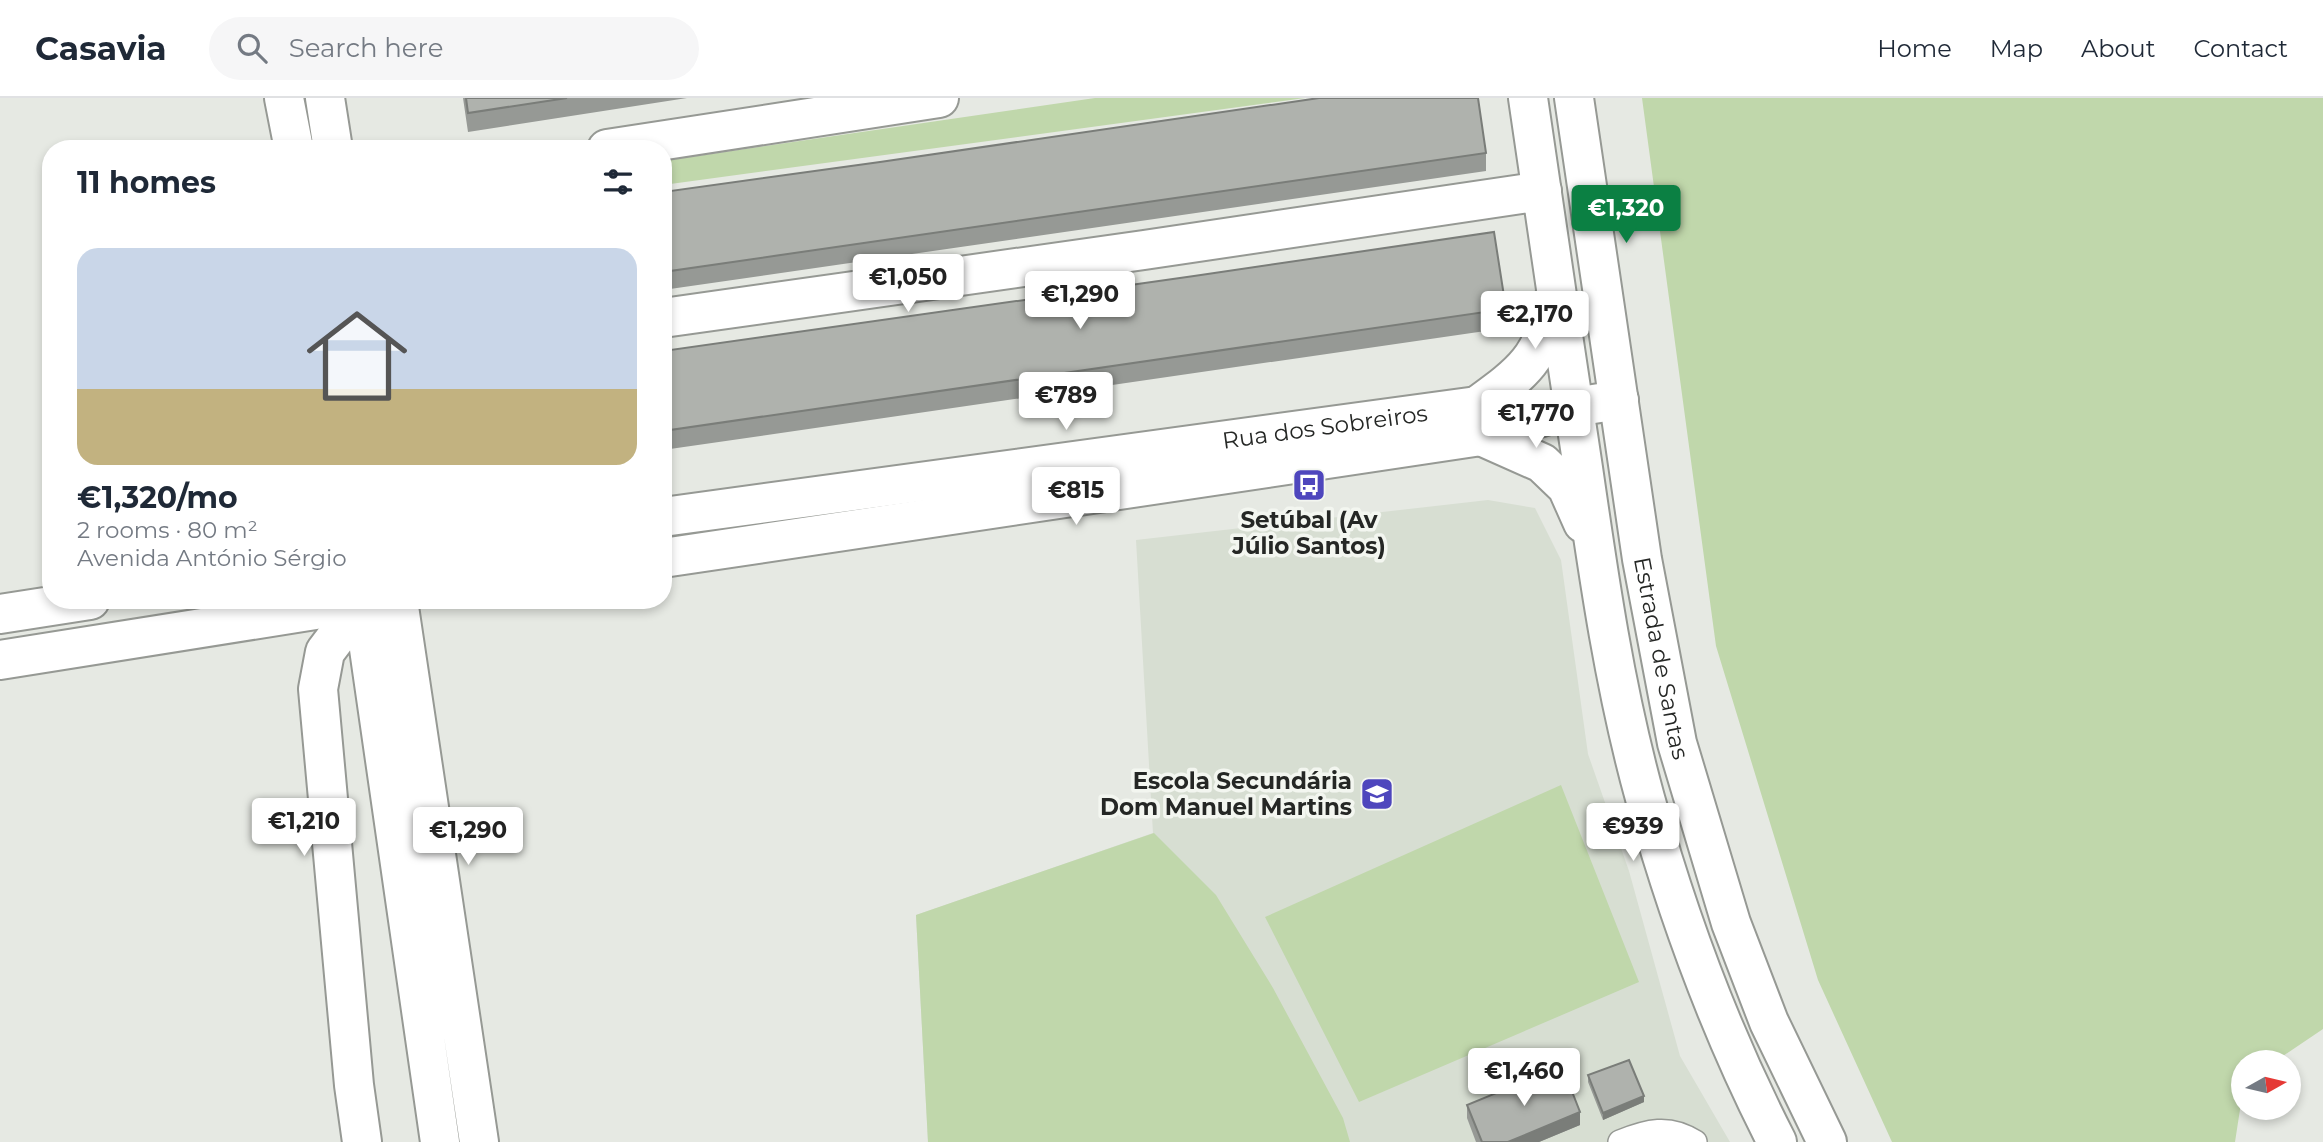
<!DOCTYPE html>
<meta charset="utf-8">
<style>
:root{--surface:#fff;--page:#f6f6f7;--text:#1f2937;--muted:#747a83;--line:#e0e1e3;--accent:#0b8043}
body{margin:0;font-family:Montserrat,sans-serif;background:var(--page);color:var(--text);height:100vh;display:flex;flex-direction:column;font-size:26px;white-space:nowrap}
*{box-sizing:border-box;margin:0}
p{font-size:23px;color:var(--muted)}
.icon{flex:none;width:38px;height:38px;fill:none;stroke:currentColor;stroke-width:2;stroke-linecap:round;stroke-linejoin:round}
.map{position:relative;flex:1;overflow:hidden}
.panel{position:absolute;left:42px;top:42px;width:630px;height:469px;display:flex;flex-direction:column;background:var(--surface);border-radius:28px;box-shadow:0 4px 10px #0003}
.panel>*{flex:none}
.needle{width:46px;rotate:82deg}
.fabs{position:absolute;left:2231px;top:952px;display:grid;gap:14px}
.fabs a{display:grid;place-items:center;width:70px;height:70px;border-radius:50%;background:var(--surface);box-shadow:0 4px 10px #0003;font-size:35px}
.price{position:absolute;translate:-50% -60px;padding:0 16px;border-radius:7px;background:#fff;color:#222;font-size:23px;line-height:46px;filter:drop-shadow(0 2px 4px #0008)}
.price::after{content:'';position:absolute;left:50%;top:42px;width:21px;height:16px;margin-left:-10px;background:inherit;clip-path:polygon(0 0,100% 0,50% 100%)}
.price.selected{background:var(--accent);color:#fff}
ul{padding:0;list-style:none}
li{display:grid;align-content:center;gap:14px;height:371px;padding:0 35px}
li span{display:grid;place-items:center;height:217px;border-radius:21px;color:#555}
li>.icon{margin-inline-start:auto}
span .icon{width:126px;height:126px;fill:#fffc;stroke-width:1}
li b{font-size:30px}
h2{display:flex;justify-content:space-between;align-items:center;height:84px;padding:0 35px;font-size:30px}
header{display:flex;align-items:center;gap:42px;box-sizing:border-box;height:98px;padding:0 35px;background:var(--surface);border-bottom:2px solid var(--line)}
header strong{font-size:33px}
nav{display:flex;gap:38px;margin-inline-start:auto;font-size:24px}
.search{width:490px;height:63px;background:var(--page);display:flex;align-items:center;gap:18px;box-sizing:border-box;padding:0 24px;border-radius:38px;color:var(--muted);font-size:26px}
.map>svg:first-child{display:block}
.built{fill:#d7ded2}
.green{fill:#c0d7ab}
.lines{fill:none;stroke-linecap:round;stroke-linejoin:round}
.service-casing{stroke:#969994;stroke-width:26}
.minor-casing{stroke:#969994;stroke-width:42}
.tertiary-casing{stroke:#969994;stroke-width:42}
.secondary-casing{stroke:#969994;stroke-width:42}
.service{stroke:#fff;stroke-width:23}
.minor{stroke:#fff;stroke-width:38}
.tertiary{stroke:#fff;stroke-width:38}
.secondary{stroke:#fff;stroke-width:38}
.wall{fill:#969995}
.shaded-wall{fill:#7a7d79}
.building{fill:#afb2ad;stroke:#7a7d79;stroke-width:2}
.labels{text-anchor:middle;dominant-baseline:central;stroke-width:7;stroke-linejoin:round;paint-order:stroke}
.street-label{font-size:23px;fill:#252725;stroke:#f3f6f0}
.poi-label{font-size:23px;font-weight:bold;fill:#252725;stroke:#f3f6f0}
</style>
<header>
<strong>Casavia</strong>
<div class="search"><svg class="icon" aria-label="search" viewBox="0 0 24 24"><circle cx="10" cy="10" r="6"/><path d="M15 15l6 6"/></svg>Search here</div>
<nav><a>Home</a><a>Map</a><a>About</a><a>Contact</a></nav>
</header>
<div class="map">
<svg width="2323" height="1044" viewBox="0 0 2323 1044">
<rect width="100%" height="100%" fill="#e6e9e3"/>
<!-- built -->
<path class="built" d="M1488 402 1535 410 1561 462 1588 656 1629 773 1680 958 1730 1044H928L916 817 1153 735 1136 442Z"/>
<!-- green -->
<path class="green" d="M1095 0H1305L663 87V63Z
M1642 0H2323V931L2274 964H2244L2243 992 2235 1044H1892L1818 882 1716 548Z
M1561 687 1639 884 1359 1004 1265 819Z
M1154 735 1216 797 1273 890 1343 1020 1350 1044H928L916 817Z"/>
<g class="lines">
<defs>
<path id="service" d="M1620 1044C1647 1033 1669 1027 1695 1044"/>
<path id="minor" d="M284 0 294 51
M325 0 333 51
M607 51 939 0
M663 220 1144 152 1542 93
M362 502 440 1044
M398 502 479 1044
M362 1044 354 987 318 591 325 554 362 505"/>
<g id="tertiary">
<path id="s1" d="M663 419 1477 308H1509"/>
<path d="M663 460 1481 338 1574 309 1619 302"/>
<path d="M0 516 90 502"/>
<path d="M0 562 378 502"/>
</g>
<g id="secondary">
<path d="M1528 0C1546 123 1564 247 1583 370 1599 481 1615 592 1645 700 1678 819 1721 935 1777 1044"/>
<path id="s2" d="M1574 0 1642 461 1677 645 1731 825 1769 924 1827 1044"/>
<path d="M1477 308C1521 276 1544 260 1553 203"/>
<path d="M1481 338 1542 365 1567 389 1583 425"/>
</g>
</defs>
<!-- service casing -->
<use href="#service" class="service-casing"/>
<!-- minor casing -->
<use href="#minor" class="minor-casing"/>
<!-- tertiary casing -->
<use href="#tertiary" class="tertiary-casing"/>
<!-- secondary casing -->
<use href="#secondary" class="secondary-casing"/>
<!-- service -->
<use href="#service" class="service"/>
<!-- minor -->
<use href="#minor" class="minor"/>
<!-- tertiary -->
<use href="#tertiary" class="tertiary"/>
<!-- secondary -->
<use href="#secondary" class="secondary"/>
</g>
<!-- wall -->
<path class="wall" d="M463 0H687L468 34Z
M1486 55V73L663 192V94Z
M1506 211V230L663 352V253Z
M1588 977 1644 1004 1603 1022 1588 984Z
M1467 1007 1580 1027 1539 1044H1476L1467 1020Z"/>
<!-- shaded-wall -->
<path class="shaded-wall" d="M1644 998V1004L1603 1022V1015Z
M1580 1014V1027L1539 1044H1508Z"/>
<!-- building -->
<path class="building" d="M466 0H567L468 15Z
M1319 0H1478L1486 55 663 174V94L880 64Z
M1494 134 1506 211 663 333V253L1194 178Z
M1629 962 1644 998 1603 1015 1588 977Z
M1562 968 1580 1014 1508 1044H1482L1467 1007Z"/>
<!-- icons -->
<defs>
<symbol id="bus-square" viewBox="-11 -11 22 22"><rect x="-9" y="-9" width="18" height="18" rx="4" fill="#4e46bd" stroke="#f3f6f0"/><path d="M-5-6H5V4H4V6H2V4H-2V6H-4V4H-5ZM-3.5-4V0h7V-4ZM-3.5 1.2v1.5H-2V1.2ZM2 1.2v1.5H3.5V1.2Z" fill="#fff"/></symbol>
<symbol id="school-square" viewBox="-11 -11 22 22"><rect x="-9" y="-9" width="18" height="18" rx="4" fill="#4e46bd" stroke="#f3f6f0"/><path d="M0-5L7-2L0 1L-7-2ZM-4 1L0 2.5L4 1V4Q0 6-4 4Z" fill="#fff"/></symbol>
</defs>
<g fill-rule="evenodd">
<use href="#bus-square" x="1290" y="368" width="38" height="38"/>
<use href="#school-square" x="1358" y="677" width="38" height="38"/>
</g>
<g class="labels">
<!-- street labels -->
<g class="street-label">
<text stroke="none"><textPath href="#s1" startOffset="668">Rua dos Sobreiros</textPath></text>
<text stroke="none"><textPath href="#s2" startOffset="567">Estrada de Santas</textPath></text>
</g>
<!-- poi labels -->
<g class="poi-label">
<text x="1309" y="422">Setúbal (Av<tspan x="1309" dy="26">Júlio Santos)</tspan></text>
<text x="1352" y="683" text-anchor="end">Escola Secundária<tspan x="1352" dy="26">Dom Manuel Martins</tspan></text>
</g>
</g>
</svg>
<div class="fabs">
<a><svg class="needle" viewBox="-14 -14 28 28"><path d="M0-13l5 13h-10z" fill="#e53935"/><path d="M0 13l5-13h-10z" fill="#747a83"/></svg></a>
</div>
<b class="price selected" style="left:1626px;top:147px">€1,320</b>
<b class="price" style="left:908px;top:216px">€1,050</b>
<b class="price" style="left:1080px;top:233px">€1,290</b>
<b class="price" style="left:1535px;top:253px">€2,170</b>
<b class="price" style="left:1066px;top:334px">€789</b>
<b class="price" style="left:1536px;top:352px">€1,770</b>
<b class="price" style="left:1076px;top:429px">€815</b>
<b class="price" style="left:304px;top:760px">€1,210</b>
<b class="price" style="left:1633px;top:765px">€939</b>
<b class="price" style="left:468px;top:769px">€1,290</b>
<b class="price" style="left:1524px;top:1010px">€1,460</b>
<section class="panel">
<h2>11 homes<svg class="icon" aria-label="filters" viewBox="0 0 24 24"><path d="M4 7h16M4 17h16"/><circle cx="9" cy="7" r="2"/><circle cx="15" cy="17" r="2"/></svg></h2>
<ul>
<li><span style="background:linear-gradient(#c9d6e8 65%,#c2b280 0)"><svg class="icon" aria-label="home" viewBox="0 0 24 24"><path d="M3 11l9-7 9 7M6 9v11h12V9"/></svg></span><div><b>€1,320/mo</b><p>2 rooms · 80 m²</p><p>Avenida António Sérgio</p></div></li>
</ul>
</section>
</div>
